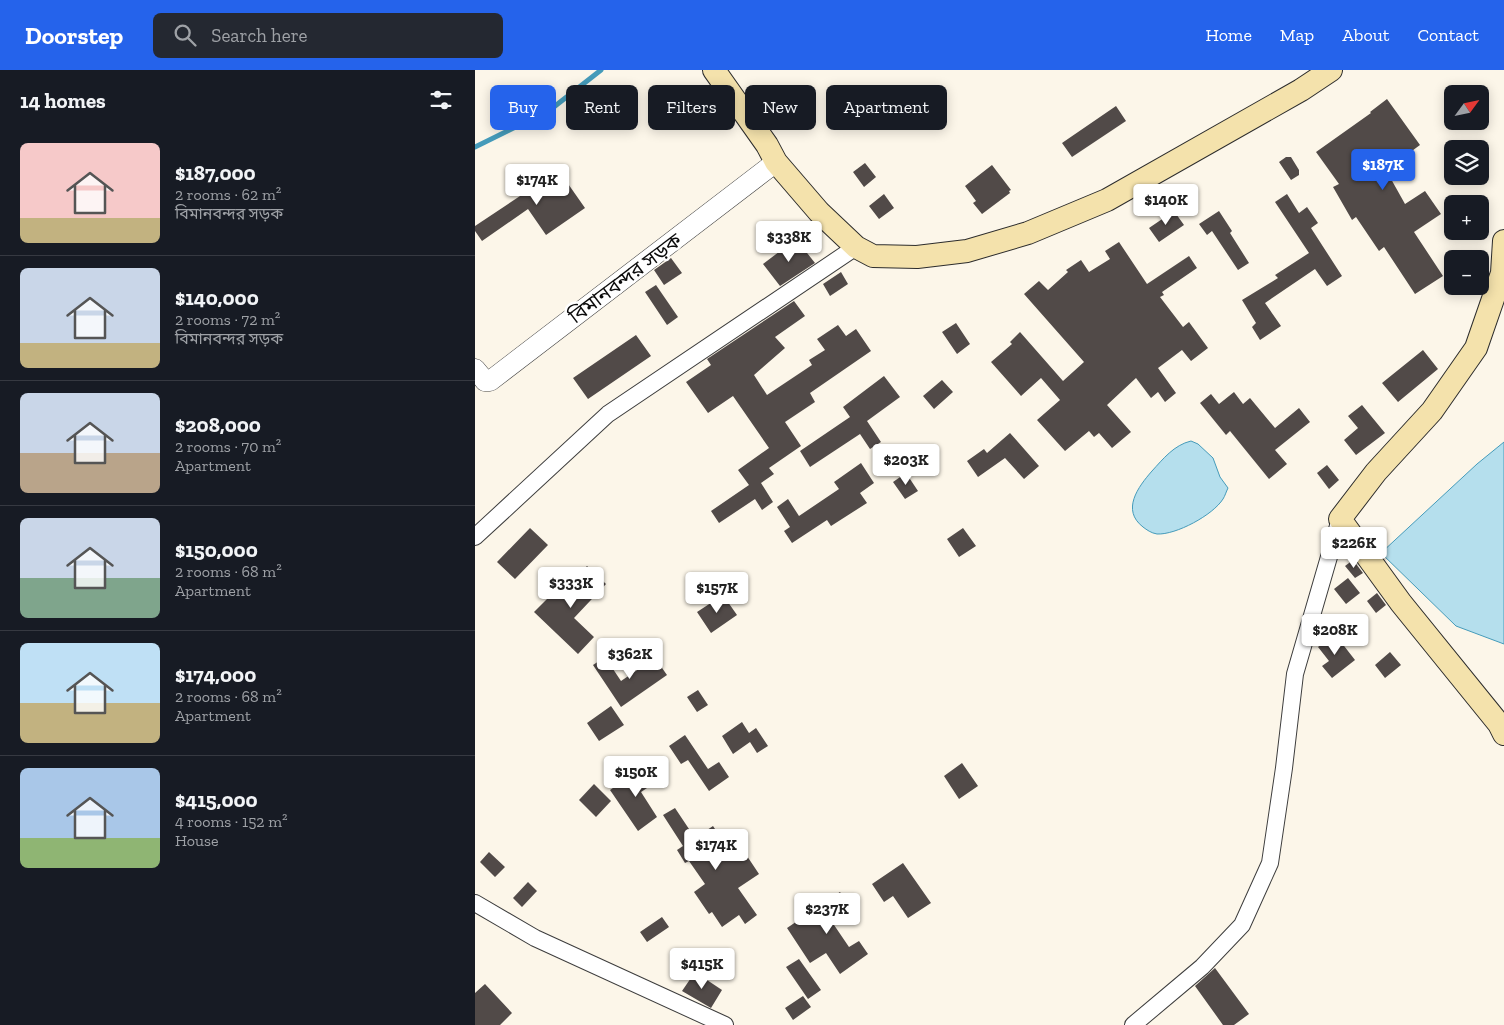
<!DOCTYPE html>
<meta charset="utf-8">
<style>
:root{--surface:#171b24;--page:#242831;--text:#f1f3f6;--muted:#9ea1a6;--line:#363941;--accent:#2563eb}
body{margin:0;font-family:"Zilla Slab","Noto Sans Bengali",serif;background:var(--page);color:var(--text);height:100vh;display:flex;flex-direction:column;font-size:19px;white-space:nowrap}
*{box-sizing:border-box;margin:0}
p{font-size:16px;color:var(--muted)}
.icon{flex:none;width:28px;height:28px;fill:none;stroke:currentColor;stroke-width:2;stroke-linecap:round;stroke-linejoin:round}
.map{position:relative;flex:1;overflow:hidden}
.drawer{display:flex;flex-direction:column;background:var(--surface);width:475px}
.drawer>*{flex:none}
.hud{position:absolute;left:15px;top:15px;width:475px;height:45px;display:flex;gap:10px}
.needle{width:32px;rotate:57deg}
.fabs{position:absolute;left:969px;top:15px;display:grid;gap:10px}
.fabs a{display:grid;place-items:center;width:45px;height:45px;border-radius:8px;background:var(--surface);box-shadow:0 2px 12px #0003;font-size:25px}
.price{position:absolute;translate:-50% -42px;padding:0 11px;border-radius:5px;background:#fff;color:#222;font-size:16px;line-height:32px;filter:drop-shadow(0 1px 2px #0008)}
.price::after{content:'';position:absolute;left:50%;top:30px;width:15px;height:11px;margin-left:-8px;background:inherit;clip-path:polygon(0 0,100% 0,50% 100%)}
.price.selected{background:var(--accent);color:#fff}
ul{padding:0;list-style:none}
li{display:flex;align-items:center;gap:15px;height:125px;padding:0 20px}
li+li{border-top:1px solid var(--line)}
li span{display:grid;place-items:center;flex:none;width:140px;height:100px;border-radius:8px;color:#555}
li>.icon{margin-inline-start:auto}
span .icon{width:60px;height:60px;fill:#fffc;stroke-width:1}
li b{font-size:21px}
h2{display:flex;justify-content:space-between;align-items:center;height:60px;padding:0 20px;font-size:21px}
.chip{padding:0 18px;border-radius:8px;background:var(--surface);box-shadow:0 2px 12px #0003;font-size:18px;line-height:45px}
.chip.selected{background:var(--accent);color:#fff}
header{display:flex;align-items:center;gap:30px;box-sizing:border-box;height:70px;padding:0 25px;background:var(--accent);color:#fff}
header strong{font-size:24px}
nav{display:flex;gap:28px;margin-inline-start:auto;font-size:18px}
.search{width:350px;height:45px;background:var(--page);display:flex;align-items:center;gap:12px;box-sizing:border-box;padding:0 18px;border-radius:8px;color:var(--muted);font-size:19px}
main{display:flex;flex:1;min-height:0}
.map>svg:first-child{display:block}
.water{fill:#b5dfed;stroke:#459bba}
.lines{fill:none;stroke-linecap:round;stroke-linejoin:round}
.stream{stroke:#459bba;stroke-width:5}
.building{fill:#514a48}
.minor-casing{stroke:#3d3d3d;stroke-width:18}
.tertiary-casing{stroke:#3d3d3d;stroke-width:21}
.secondary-casing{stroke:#2c2c2c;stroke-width:24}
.minor{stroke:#fff;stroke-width:16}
.tertiary{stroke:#fff;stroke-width:20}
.secondary{stroke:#f4e2ac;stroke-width:22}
.labels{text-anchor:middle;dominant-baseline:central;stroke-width:5;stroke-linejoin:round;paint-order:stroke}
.street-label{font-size:20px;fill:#0a0a0a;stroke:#fff}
</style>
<header>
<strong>Doorstep</strong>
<div class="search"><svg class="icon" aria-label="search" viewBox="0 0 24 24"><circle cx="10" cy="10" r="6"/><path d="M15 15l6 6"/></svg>Search here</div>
<nav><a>Home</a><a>Map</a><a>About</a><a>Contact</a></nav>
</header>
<main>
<section class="drawer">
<h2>14 homes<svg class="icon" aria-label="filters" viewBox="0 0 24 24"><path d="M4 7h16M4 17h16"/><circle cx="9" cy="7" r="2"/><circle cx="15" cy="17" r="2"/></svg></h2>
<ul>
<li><span style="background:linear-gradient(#f6c9c9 75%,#c2b280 0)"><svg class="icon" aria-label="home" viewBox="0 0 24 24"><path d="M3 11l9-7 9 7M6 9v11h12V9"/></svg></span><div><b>$187,000</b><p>2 rooms · 62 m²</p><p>বিমানবন্দর সড়ক</p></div></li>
<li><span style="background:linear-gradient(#c9d6e8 75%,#c2b280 0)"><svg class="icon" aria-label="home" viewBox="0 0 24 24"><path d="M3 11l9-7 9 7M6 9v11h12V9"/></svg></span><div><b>$140,000</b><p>2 rooms · 72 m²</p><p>বিমানবন্দর সড়ক</p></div></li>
<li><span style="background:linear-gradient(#c9d6e8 60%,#b9a48a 0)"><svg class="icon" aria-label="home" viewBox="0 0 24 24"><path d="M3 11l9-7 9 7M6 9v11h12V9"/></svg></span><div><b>$208,000</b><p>2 rooms · 70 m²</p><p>Apartment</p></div></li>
<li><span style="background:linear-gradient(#c9d6e8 60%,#7fa58c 0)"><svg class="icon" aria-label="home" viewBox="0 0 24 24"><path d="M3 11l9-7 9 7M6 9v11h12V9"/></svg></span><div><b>$150,000</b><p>2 rooms · 68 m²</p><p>Apartment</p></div></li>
<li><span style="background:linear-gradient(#bfe0f5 60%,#c2b280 0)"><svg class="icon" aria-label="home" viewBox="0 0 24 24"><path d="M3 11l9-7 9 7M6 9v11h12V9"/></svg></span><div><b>$174,000</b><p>2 rooms · 68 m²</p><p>Apartment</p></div></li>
<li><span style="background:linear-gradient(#a9c7e8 70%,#8fb573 0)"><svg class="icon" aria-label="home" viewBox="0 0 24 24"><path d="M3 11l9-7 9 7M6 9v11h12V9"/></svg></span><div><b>$415,000</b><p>4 rooms · 152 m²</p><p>House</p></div></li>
</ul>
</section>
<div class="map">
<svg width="1029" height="955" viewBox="0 0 1029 955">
<rect width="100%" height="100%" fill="#fcf6e9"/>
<!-- water -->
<path class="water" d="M716 371 723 374 738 388 745 407 753 418C751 422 750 426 748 429 738 445 701 465 682 464 676 463 672 460 668 457 646 440 663 417 677 401 688 389 699 375 716 371Z
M1029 372V574L981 556 906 483 1002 394Z"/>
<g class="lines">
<!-- stream -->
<path class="stream" d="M0 77 75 40 126 0"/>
</g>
<!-- building -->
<path class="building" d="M912 29 945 75 911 100 930 134 950 121 966 144 939 162 968 206 940 224 909 177 904 181 881 147 877 150 858 117 864 114 841 82 896 43 895 42Z
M641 36 651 51 597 87 587 73Z
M811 87H816L824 100V105L816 110 804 92Z
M390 93 401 107 389 117 378 102Z
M517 95 536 120 534 121 535 123 507 144 498 133 501 131 490 116Z
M82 98 110 138 71 165 53 139 7 171 0 161V156L45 126 43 124Z
M409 124 419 138 404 149 394 136Z
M812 124 824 143 832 137 843 153 836 158 867 206 852 216 840 199 790 233 806 256 785 270 777 257 781 253 767 230 803 208 800 205 834 183 800 132Z
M699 141 709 155 684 172 674 158Z
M744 141 757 161 755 163 774 193 763 200 737 161 732 165 724 154Z
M321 169 340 193 305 216 288 194Z
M644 172 672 214 714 186 722 198 687 222 689 225 685 227 708 257 714 252 733 278 716 291 707 280 683 298 701 323 690 332 683 322 676 328 661 308 632 335 656 362 637 378 624 363 619 367 614 361 590 381 562 350 585 330 566 308 546 326 516 292 537 274 535 272 545 262 588 311 609 292 549 224 564 211 573 220 593 202 591 200 606 190 614 202 635 189 630 181Z
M196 188 207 203 189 215 179 200Z
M366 202 373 214 355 226 348 214Z
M181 215 203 247 192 255 170 222Z
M319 231 330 246 300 267 310 278 279 305 292 325 337 295 334 290 350 280 342 269 363 255 371 266 381 259 396 281 335 323 340 332 310 352 326 376 294 398 299 404 286 413 298 432 287 440 280 429 244 453 236 441 274 415 263 400 294 378 258 326 233 343 211 312 236 295 232 289Z
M481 253 495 274 482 284 467 262Z
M161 265 176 286 113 329 98 308Z
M948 280 963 299 923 332 907 313Z
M409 306 425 327 392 351 406 372 395 379 385 364 335 397 325 381 375 347 368 337Z
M467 310 478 322 459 339 448 326Z
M759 322 768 334 775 328 800 358 824 338 835 352 800 380 812 394 794 409 755 361 751 365 725 333 736 324 744 334Z
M887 335 910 363 881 385 869 370 883 358 873 346Z
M535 363 564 396 549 409 530 388 503 407 492 391 509 379 512 383Z
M386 393 399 413 385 423 392 433 356 456 352 450 317 473 309 461 315 457 302 437 313 429 324 446 364 419 359 412Z
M852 395 864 410 854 419 842 403Z
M431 403 443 421 430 429 418 412Z
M55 458 73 475 40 509 22 492Z
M488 458 501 476 484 487 472 469Z
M878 490 888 503 880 508 870 496Z
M112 496 131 514 99 548 119 567 103 584 59 542 85 516 89 519Z
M873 508 885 523 871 534 859 519Z
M902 523 911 535 901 543 892 531Z
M248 525 262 545 236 563 222 542Z
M859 563 880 590 857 608 847 596 854 591 843 577Z
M915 582 926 595 910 608 900 595Z
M130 587 146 611 180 588 192 605 146 637 118 595Z
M223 620 233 635 222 642 212 627Z
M136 636 149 655 124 671 112 653Z
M267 652 274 663 281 658 293 676 282 683 275 672 258 684 247 666Z
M210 665 233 699 244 692 254 707 234 721 213 690 206 694 194 676Z
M487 693 503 716 484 729 469 706Z
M170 696 181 712 166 722 182 747 163 761 135 720Z
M119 714 136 731 121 747 104 730Z
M200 738 220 768 238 756 258 786 268 780 284 804 263 818 282 845 270 854 264 845 247 857 237 842 234 844 219 822 230 814 214 791 210 793 202 780 208 776 188 745Z
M14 782 30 797 20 807 5 792Z
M428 793 456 833 433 848 418 826 409 832 397 814Z
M53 812 62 821 47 837 38 828Z
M365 822 376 838 357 852 374 877 384 871 393 884 365 904 351 883 335 893 312 858Z
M187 847 194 857 172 872 165 862Z
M324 889 346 920 333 929 311 897Z
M740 898 774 944 759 955H748L720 916Z
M220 902 247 920 236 938 207 921Z
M10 914 37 943 25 955H0V923Z
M328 926 336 937 318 950 310 938Z"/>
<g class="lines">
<defs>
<path id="minor" d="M0 467 133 344 381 177
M0 833 60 868 250 955
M658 955 727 897 767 855 795 793 809 698 820 604 865 449"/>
<path id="tertiary" d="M0 299 10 311H15L301 92"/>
<path id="secondary" d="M239 0 292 75 301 92 344 142 381 177 398 186 442 187 492 181 553 163 632 130 826 20 856 0
M1029 171 1027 203 1001 278 957 341 901 402 865 449 926 533 1024 654 1029 664"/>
</defs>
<!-- minor casing -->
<use href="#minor" class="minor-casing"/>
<!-- tertiary casing -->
<use href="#tertiary" class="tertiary-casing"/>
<!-- secondary casing -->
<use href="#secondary" class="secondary-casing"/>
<!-- minor -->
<use href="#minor" class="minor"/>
<!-- tertiary -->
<use href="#tertiary" class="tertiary"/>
<!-- secondary -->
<use href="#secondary" class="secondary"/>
</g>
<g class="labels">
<!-- street labels -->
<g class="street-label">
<text transform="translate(150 208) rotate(-37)">বিমানবন্দর সড়ক</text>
</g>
</g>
</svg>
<div class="fabs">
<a><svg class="needle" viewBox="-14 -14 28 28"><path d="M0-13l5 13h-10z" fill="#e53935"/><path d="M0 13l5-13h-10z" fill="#9ea1a6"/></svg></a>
<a><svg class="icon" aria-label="layers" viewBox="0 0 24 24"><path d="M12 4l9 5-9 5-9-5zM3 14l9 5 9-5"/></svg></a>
<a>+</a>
<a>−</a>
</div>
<b class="price selected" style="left:908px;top:121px">$187K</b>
<b class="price" style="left:62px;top:136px">$174K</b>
<b class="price" style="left:691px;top:156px">$140K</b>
<b class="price" style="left:314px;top:193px">$338K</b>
<b class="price" style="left:431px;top:416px">$203K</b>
<b class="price" style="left:879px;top:499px">$226K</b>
<b class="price" style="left:96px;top:539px">$333K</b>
<b class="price" style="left:242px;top:544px">$157K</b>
<b class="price" style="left:860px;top:586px">$208K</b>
<b class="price" style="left:155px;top:610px">$362K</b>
<b class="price" style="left:161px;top:728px">$150K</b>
<b class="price" style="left:241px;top:801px">$174K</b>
<b class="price" style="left:352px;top:865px">$237K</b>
<b class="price" style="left:227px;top:920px">$415K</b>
<div class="hud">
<a class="chip selected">Buy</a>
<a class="chip">Rent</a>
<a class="chip">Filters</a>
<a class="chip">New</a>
<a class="chip">Apartment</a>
</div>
</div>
</main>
